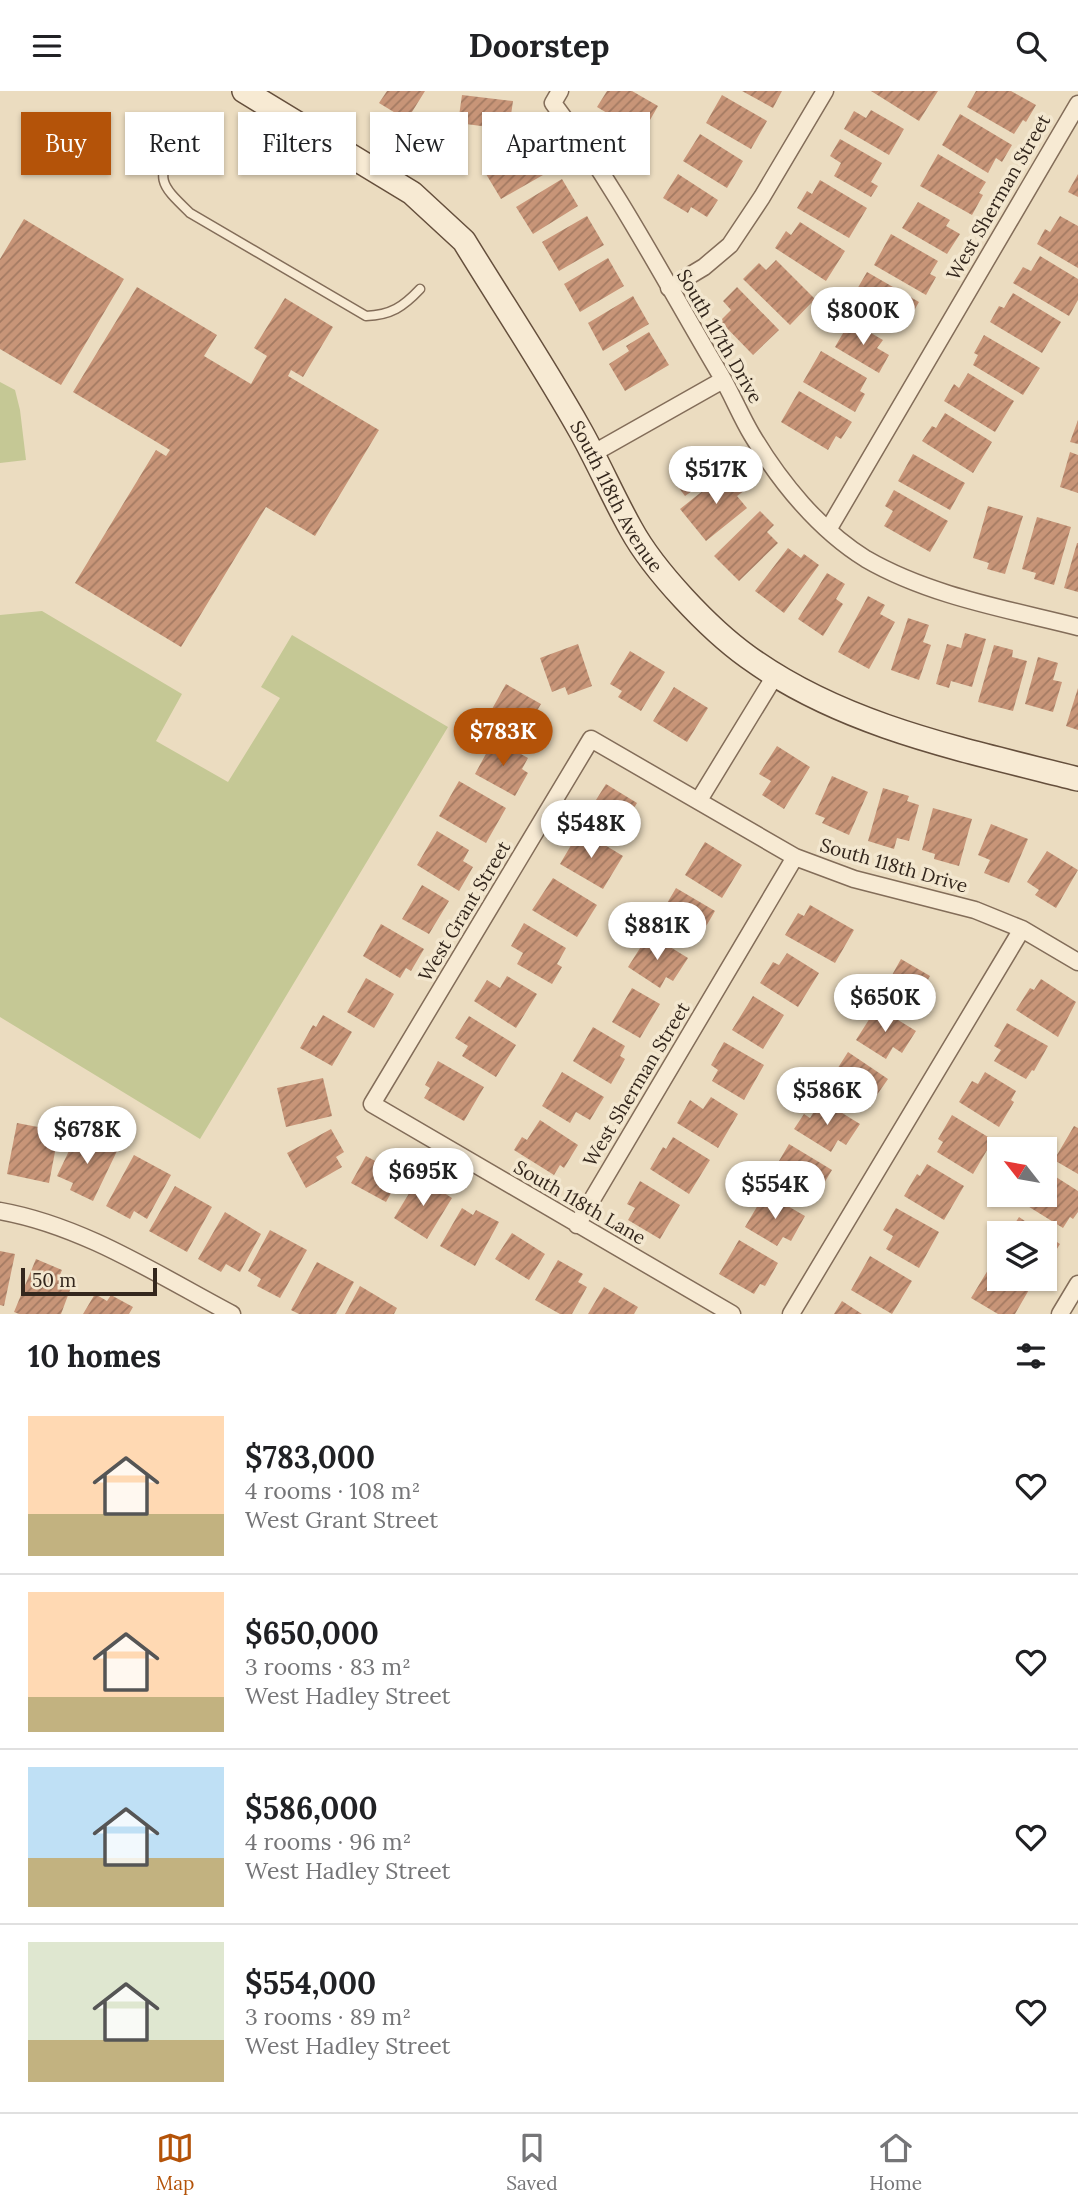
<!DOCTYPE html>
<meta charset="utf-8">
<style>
:root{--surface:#fff;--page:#f6f6f6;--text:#202124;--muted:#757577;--line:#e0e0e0;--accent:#b45309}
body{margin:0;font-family:Lora,serif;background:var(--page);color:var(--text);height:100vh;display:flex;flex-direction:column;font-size:26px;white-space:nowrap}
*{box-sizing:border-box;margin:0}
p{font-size:23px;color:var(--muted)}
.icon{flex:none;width:38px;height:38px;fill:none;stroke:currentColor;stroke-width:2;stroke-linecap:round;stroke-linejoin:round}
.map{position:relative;height:1223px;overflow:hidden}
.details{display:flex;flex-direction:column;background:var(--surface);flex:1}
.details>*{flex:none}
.top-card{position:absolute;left:21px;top:21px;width:700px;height:63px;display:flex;gap:14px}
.needle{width:46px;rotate:301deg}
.controls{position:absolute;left:987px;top:1046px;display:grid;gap:14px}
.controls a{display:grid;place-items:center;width:70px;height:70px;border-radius:0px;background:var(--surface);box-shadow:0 2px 5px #0004;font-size:35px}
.scale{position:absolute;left:21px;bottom:18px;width:136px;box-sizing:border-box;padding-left:7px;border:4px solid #34271d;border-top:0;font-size:19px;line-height:24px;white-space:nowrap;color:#34271d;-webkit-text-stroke:5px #f3e7cf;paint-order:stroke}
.price{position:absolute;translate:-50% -60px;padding:0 16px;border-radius:24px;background:#fff;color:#222;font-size:23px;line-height:46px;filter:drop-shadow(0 2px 4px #0008)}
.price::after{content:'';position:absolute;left:50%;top:42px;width:21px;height:16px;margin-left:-10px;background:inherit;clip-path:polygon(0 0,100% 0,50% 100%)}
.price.selected{background:var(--accent);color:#fff}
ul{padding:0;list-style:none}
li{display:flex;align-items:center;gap:21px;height:175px;padding:0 28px}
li+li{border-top:2px solid var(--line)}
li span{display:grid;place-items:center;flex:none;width:196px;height:140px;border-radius:0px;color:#555}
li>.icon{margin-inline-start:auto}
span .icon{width:84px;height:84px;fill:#fffc;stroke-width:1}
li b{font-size:30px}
h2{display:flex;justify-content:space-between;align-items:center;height:84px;padding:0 28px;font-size:30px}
.chip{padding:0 24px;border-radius:0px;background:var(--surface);box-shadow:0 2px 5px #0004;font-size:24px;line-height:63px}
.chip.selected{background:var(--accent);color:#fff}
header{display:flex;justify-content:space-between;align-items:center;height:91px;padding:0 28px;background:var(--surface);font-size:32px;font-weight:700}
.menu{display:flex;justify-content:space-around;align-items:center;height:98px;border-top:2px solid var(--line);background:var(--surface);font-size:19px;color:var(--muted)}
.menu a{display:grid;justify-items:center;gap:4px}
.menu .selected{color:var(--accent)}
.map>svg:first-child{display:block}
.grass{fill:#c5c895}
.building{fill:url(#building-hatch)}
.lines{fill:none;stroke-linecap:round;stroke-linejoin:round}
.lane-casing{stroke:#836d59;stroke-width:11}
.street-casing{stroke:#836d59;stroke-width:19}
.secondary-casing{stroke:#654f3c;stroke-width:26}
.lane{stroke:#f7ead3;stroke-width:8}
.street{stroke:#f7ead3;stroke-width:16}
.secondary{stroke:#f7ead3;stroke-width:23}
.labels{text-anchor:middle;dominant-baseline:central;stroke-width:7;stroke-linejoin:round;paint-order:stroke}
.street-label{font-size:19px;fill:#34271d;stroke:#f3e7cf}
</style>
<header><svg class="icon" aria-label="menu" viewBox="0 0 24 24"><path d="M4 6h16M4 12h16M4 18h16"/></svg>Doorstep<svg class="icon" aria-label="search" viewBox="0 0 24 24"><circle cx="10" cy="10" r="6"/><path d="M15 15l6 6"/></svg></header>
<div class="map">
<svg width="1078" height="1223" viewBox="0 0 1078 1223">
<defs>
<pattern id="building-hatch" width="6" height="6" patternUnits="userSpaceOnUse" patternTransform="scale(1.75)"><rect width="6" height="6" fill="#c89578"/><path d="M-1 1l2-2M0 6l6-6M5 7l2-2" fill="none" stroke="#a37a62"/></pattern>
</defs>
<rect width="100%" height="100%" fill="#ebdcc0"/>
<!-- grass -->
<path class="grass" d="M0 291 15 299 20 319 26 369 0 372Z
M42 520 182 603 156 650 228 691 280 607 261 596 292 544 448 636 200 1048 0 926V524Z"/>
<!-- building -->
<path class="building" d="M387 0H425L407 29 379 12Z
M607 0H632L658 15 642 43 597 16Z
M742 0H782L773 17Z
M871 0H938L919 30Z
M976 0H1011L1036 14 1026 31 1023 29 1014 43 967 16Z
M462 4 513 10 510 31 490 28 489 36 458 32Z
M722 4 767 30 751 58 706 32Z
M871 19 904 38 889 64 844 38 854 20 866 27Z
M960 23 1012 54 1002 71 996 67 988 82 942 54Z
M700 43 743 70 727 97 683 70Z
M840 48 882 72 871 91 878 95 871 106 834 85 841 72 830 65Z
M938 63 986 91 979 102 983 104 972 124 920 95Z
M518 65 523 73 534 67 543 84 501 108 486 83Z
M678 83 718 109 707 126 691 116 688 122 663 107Z
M1078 83V106L1068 101Z
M562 88 578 115 533 143 516 116Z
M820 89 867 117 849 147 797 117 807 100 812 103Z
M918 111 950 129 946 135 960 143 947 163 902 137Z
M587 125 604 154 559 180 542 151Z
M1060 125 1078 135V177L1037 153 1045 138 1050 141Z
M24 128 124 188 61 294 0 258V168Z
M800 131 845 160 826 190 775 157 786 140 791 144Z
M891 143 938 170 930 183 936 186 926 204 874 174Z
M1040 165 1078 188V209L1069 225 1013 192 1023 176 1031 180Z
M608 167 624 195 580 221 564 193Z
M776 169 815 208 790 234 743 188 759 172 766 179Z
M867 181 919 211 909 228 904 225 896 239 849 212Z
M137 196 217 244 204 265 251 293 267 265 254 257 285 207 333 236 303 286 291 279 288 285 379 339 315 445 266 416 181 556 75 492 156 359 166 365 170 359 73 301Z
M737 196 779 239 753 264 720 230 731 219 723 210Z
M1013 202 1061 231 1042 262 990 231 999 215 1004 217Z
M633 205 649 233 603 260 588 232Z
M850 230 883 249 877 257 889 264 879 282 835 256Z
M649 241 669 274 625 300 609 273 629 260 626 255Z
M984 244 1040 277 1023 304 973 274 978 264 974 262Z
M821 260 867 287 860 300 865 303 855 321 803 291Z
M968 282 1014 310 995 341 944 310 954 293 959 297Z
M799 300 852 331 841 348 836 345 828 359 781 331Z
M945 322 992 351 973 382 922 350 932 335 936 337Z
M1078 329V353L1070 351Z
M693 360 700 370 714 360 726 375 685 405 673 389 682 382 675 374Z
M1070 361 1078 364V402L1060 396Z
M913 363 965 392 950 419 898 390Z
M729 379 745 399 737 405 747 417 706 450 680 418Z
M894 399 948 430 930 461 884 435 893 420 885 415Z
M988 415 1023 425 1005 483 987 478 989 472 973 467Z
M760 420 774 434 767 441 778 452 739 490 714 465Z
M1037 426 1071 436 1054 494 1034 488 1036 482 1022 478Z
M1077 452H1078V501L1064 497Z
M788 457 801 467 804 463 819 474 784 522 755 500Z
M827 482 845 493 836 508 843 513 823 545 798 528Z
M868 505 885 514 880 523 895 531 869 578 838 561Z
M908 527 929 534 923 551 931 554 919 589 891 579Z
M965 542 986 548 972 596 951 590 949 597 936 593 947 553 961 557Z
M578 553 592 595 568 604 565 596 552 601 540 567Z
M994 554 1013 559 1012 566 1027 570 1013 620 978 611Z
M630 560 665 581 641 620 618 606 622 600 610 593Z
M1038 566 1058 572 1053 589 1062 591 1053 621 1025 613Z
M506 593 541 613 532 628 543 635 532 653 487 627Z
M674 596 708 617 687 651 653 630Z
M1078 597V639L1066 635Z
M494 648 528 667 522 678 528 682 515 705 475 683Z
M777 655 810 676 784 718 762 704 771 690 759 683Z
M832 685 868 701 849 744 822 732 825 727 815 723Z
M459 690 506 717 486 752 439 725Z
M606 693 637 712 617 745 586 725Z
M883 697 909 705 907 710 919 714 909 750 897 747 894 758 868 750Z
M933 717 972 728 959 775 934 768 935 763 922 759Z
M991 733 1028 748 1009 792 984 782 990 769 978 764Z
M580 739 623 765 603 798 560 773Z
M437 740 469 759 463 770 473 776 459 800 417 774Z
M705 751 742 774 722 807 685 784Z
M1047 760 1078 779 1056 817 1035 804 1039 799 1027 791Z
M553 787 597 814 577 846 532 819Z
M422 794 449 810 429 843 402 828Z
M676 797 715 820 695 854 656 831Z
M810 814 854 839 835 872 785 844 798 822 804 825Z
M524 832 566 857 557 873 562 876 552 893 517 873 523 862 511 855Z
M381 833 424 858 411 880 406 877 400 887 363 865Z
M649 843 688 867 673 890 666 886 660 897 628 876Z
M787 862 819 882 798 916 760 892 773 871 779 874Z
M901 868 930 885 923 897 936 904 923 926 882 902Z
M507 885 537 903 516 937 474 910 487 889 500 897Z
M366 887 394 903 374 937 347 921Z
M1041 888 1076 911 1058 946 1016 919 1030 897 1034 899Z
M632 897 660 913 640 947 612 931Z
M753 905 784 924 763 958 732 939Z
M877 916 916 940 902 962 893 956 886 968 856 949Z
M323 924 352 941 332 975 300 957 313 934 316 936Z
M469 925 516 954 496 986 462 965 468 955 455 947Z
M1007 932 1048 955 1034 980 1032 979 1026 988 994 970 1001 959 994 955Z
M593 936 625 955 620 965 625 968 611 993 573 970Z
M724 951 764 974 744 1009 712 990 718 979 711 974Z
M848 961 888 988 874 1008 863 1001 855 1013 827 994Z
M438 970 484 996 464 1030 424 1007 430 997 425 994Z
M562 981 604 1006 590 1029 576 1021 570 1032 542 1015Z
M985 981 1016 1000 1011 1009 1014 1011 999 1036 959 1011 972 990 978 993Z
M323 987 332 1025 286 1036 277 997Z
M711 1006 738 1023 718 1057 677 1032 690 1009 703 1018Z
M821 1009 860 1033 846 1054 838 1049 831 1061 794 1038 804 1023 810 1027Z
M952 1024 993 1049 973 1083 937 1061 943 1051 938 1048Z
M540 1029 578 1054 564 1077 560 1074 554 1084 514 1059 522 1046 527 1049Z
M17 1032 59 1040 49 1092 7 1083Z
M1074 1035 1078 1037V1083L1054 1069Z
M331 1038 344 1061 336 1066 342 1076 306 1097 287 1062Z
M78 1041 117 1060 93 1110 70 1099 73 1092 57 1085Z
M673 1046 710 1069 689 1103 650 1078 663 1056 666 1058Z
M789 1053 832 1079 812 1112 769 1087Z
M134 1064 171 1084 147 1128 134 1120 130 1128 106 1115Z
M366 1065 401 1084 386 1111 351 1092Z
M927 1073 964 1095 944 1129 904 1105 917 1083 920 1085Z
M1045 1079 1078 1100V1121L1073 1128 1070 1126 1063 1137 1018 1109 1021 1104H1045Z
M419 1086 452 1107 427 1148 394 1127Z
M640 1090 680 1114 660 1148 628 1129 635 1117 627 1113Z
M175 1095 212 1116 187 1161 149 1140Z
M765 1102 805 1125 791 1150 783 1146 777 1155 745 1136Z
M462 1117 473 1124 476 1119 499 1131 475 1175 440 1155Z
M896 1117 939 1141 919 1177 886 1158 893 1145 883 1139Z
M225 1121 261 1143 240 1181 226 1173 221 1181 198 1168Z
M1019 1126 1044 1143H1008Z
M270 1139 307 1159 280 1207 257 1195 261 1188 248 1180Z
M512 1142 545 1163 529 1189 495 1168Z
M1045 1143 1060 1153 1045 1176Z
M739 1149 778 1172 765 1195 760 1193 754 1203 719 1183Z
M0 1160 15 1163 4 1215 0 1214Z
M870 1165 912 1190 892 1223 851 1199Z
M36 1168 62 1179 59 1186 73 1191 61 1223H19L14 1221Z
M558 1169 583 1183 578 1191 587 1196 572 1223H560L535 1209Z
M317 1171 354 1191 336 1223H299L291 1219Z
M991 1174 999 1178V1188H1016L1030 1197 1015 1223H998L971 1207Z
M360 1195 397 1217 394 1223H345Z
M604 1196 638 1216 634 1223H588Z
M95 1203 107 1210 111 1204 133 1216 129 1223H83Z
M842 1210 862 1223H834Z"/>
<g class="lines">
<defs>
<path id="lane" d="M178 51C154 88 160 93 190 122L366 225C391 224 403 216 420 198"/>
<path id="street" d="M560 0 553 12C617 97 666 192 720 283 732 303 740 324 752 344 780 391 819 439 866 468 930 505 1007 518 1078 536
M669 197 704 176 730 154 762 106 825 0
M592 363 723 289
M828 439 1078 13
M699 709 776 583
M0 1120C84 1135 158 1184 232 1223
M577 1134 795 766
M732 1223 372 1013 591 648 795 766 854 788 975 819 1022 838 1078 871
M791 1223 1022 838
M1060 1223 1078 1193"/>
<g id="secondary">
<path id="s1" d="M244 0 412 102 464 150C502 212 544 275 580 339 598 371 613 406 631 438 654 480 709 538 748 566 845 636 965 659 1078 688"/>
</g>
</defs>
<!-- lane casing -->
<use href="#lane" class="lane-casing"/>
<!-- street casing -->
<use href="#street" class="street-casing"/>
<!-- secondary casing -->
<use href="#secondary" class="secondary-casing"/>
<!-- lane -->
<use href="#lane" class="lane"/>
<!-- street -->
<use href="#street" class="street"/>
<!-- secondary -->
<use href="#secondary" class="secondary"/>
</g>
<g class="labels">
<!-- street labels -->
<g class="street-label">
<text transform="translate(998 106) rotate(-60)">West Sherman Street</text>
<text transform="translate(720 245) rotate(60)">South 117th Drive</text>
<text stroke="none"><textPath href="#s1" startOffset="565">South 118th Avenue</textPath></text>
<text transform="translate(894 774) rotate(16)">South 118th Drive</text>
<text transform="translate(464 820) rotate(-59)">West Grant Street</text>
<text transform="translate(636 993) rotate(-59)">West Sherman Street</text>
<text transform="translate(580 1111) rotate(30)">South 118th Lane</text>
</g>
</g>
</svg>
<div class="controls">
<a><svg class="needle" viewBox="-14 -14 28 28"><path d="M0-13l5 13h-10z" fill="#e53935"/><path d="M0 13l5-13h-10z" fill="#757577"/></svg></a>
<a><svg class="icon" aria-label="layers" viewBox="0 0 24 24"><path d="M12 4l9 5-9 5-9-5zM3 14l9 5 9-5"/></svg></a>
</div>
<div class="scale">50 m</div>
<b class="price" style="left:863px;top:256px">$800K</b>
<b class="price" style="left:716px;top:415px">$517K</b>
<b class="price selected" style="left:503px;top:677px">$783K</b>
<b class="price" style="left:591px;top:769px">$548K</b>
<b class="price" style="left:657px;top:871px">$881K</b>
<b class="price" style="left:885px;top:943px">$650K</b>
<b class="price" style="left:827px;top:1036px">$586K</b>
<b class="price" style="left:87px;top:1075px">$678K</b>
<b class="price" style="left:423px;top:1117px">$695K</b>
<b class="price" style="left:775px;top:1130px">$554K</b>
<div class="top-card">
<a class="chip selected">Buy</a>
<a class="chip">Rent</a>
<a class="chip">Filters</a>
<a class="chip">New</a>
<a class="chip">Apartment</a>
</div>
</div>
<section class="details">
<h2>10 homes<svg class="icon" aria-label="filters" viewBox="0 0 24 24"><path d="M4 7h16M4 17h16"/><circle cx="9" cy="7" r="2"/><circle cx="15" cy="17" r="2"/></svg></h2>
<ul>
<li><span style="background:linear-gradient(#ffd9b3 70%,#c2b280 0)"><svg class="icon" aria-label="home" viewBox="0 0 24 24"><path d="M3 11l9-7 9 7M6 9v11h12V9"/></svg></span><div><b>$783,000</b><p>4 rooms · 108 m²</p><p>West Grant Street</p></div><svg class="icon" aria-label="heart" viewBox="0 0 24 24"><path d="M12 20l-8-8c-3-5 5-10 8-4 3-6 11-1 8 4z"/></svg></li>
<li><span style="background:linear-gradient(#ffd9b3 75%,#c2b280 0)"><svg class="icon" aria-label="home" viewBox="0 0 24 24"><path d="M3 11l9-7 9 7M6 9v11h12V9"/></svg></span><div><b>$650,000</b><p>3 rooms · 83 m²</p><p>West Hadley Street</p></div><svg class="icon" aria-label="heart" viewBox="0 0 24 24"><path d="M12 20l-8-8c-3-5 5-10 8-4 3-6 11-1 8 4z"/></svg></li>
<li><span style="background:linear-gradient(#bfe0f5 65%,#c2b280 0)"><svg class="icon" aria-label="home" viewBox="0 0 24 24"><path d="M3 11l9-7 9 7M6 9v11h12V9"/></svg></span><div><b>$586,000</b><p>4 rooms · 96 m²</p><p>West Hadley Street</p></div><svg class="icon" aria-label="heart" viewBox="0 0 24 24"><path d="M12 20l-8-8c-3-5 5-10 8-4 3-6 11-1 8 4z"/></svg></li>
<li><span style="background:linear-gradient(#dfe7d0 70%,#c2b280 0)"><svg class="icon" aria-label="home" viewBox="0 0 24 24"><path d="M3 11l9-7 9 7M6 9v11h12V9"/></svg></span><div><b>$554,000</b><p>3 rooms · 89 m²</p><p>West Hadley Street</p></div><svg class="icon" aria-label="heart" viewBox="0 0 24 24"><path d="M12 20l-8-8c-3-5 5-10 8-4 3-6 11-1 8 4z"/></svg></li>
</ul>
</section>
<nav class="menu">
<a class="selected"><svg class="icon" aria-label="map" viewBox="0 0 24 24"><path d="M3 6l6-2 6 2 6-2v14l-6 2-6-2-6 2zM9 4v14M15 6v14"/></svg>Map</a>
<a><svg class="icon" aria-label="saved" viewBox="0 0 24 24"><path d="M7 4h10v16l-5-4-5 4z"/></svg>Saved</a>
<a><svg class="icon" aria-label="home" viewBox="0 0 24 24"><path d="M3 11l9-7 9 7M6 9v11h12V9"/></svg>Home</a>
</nav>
